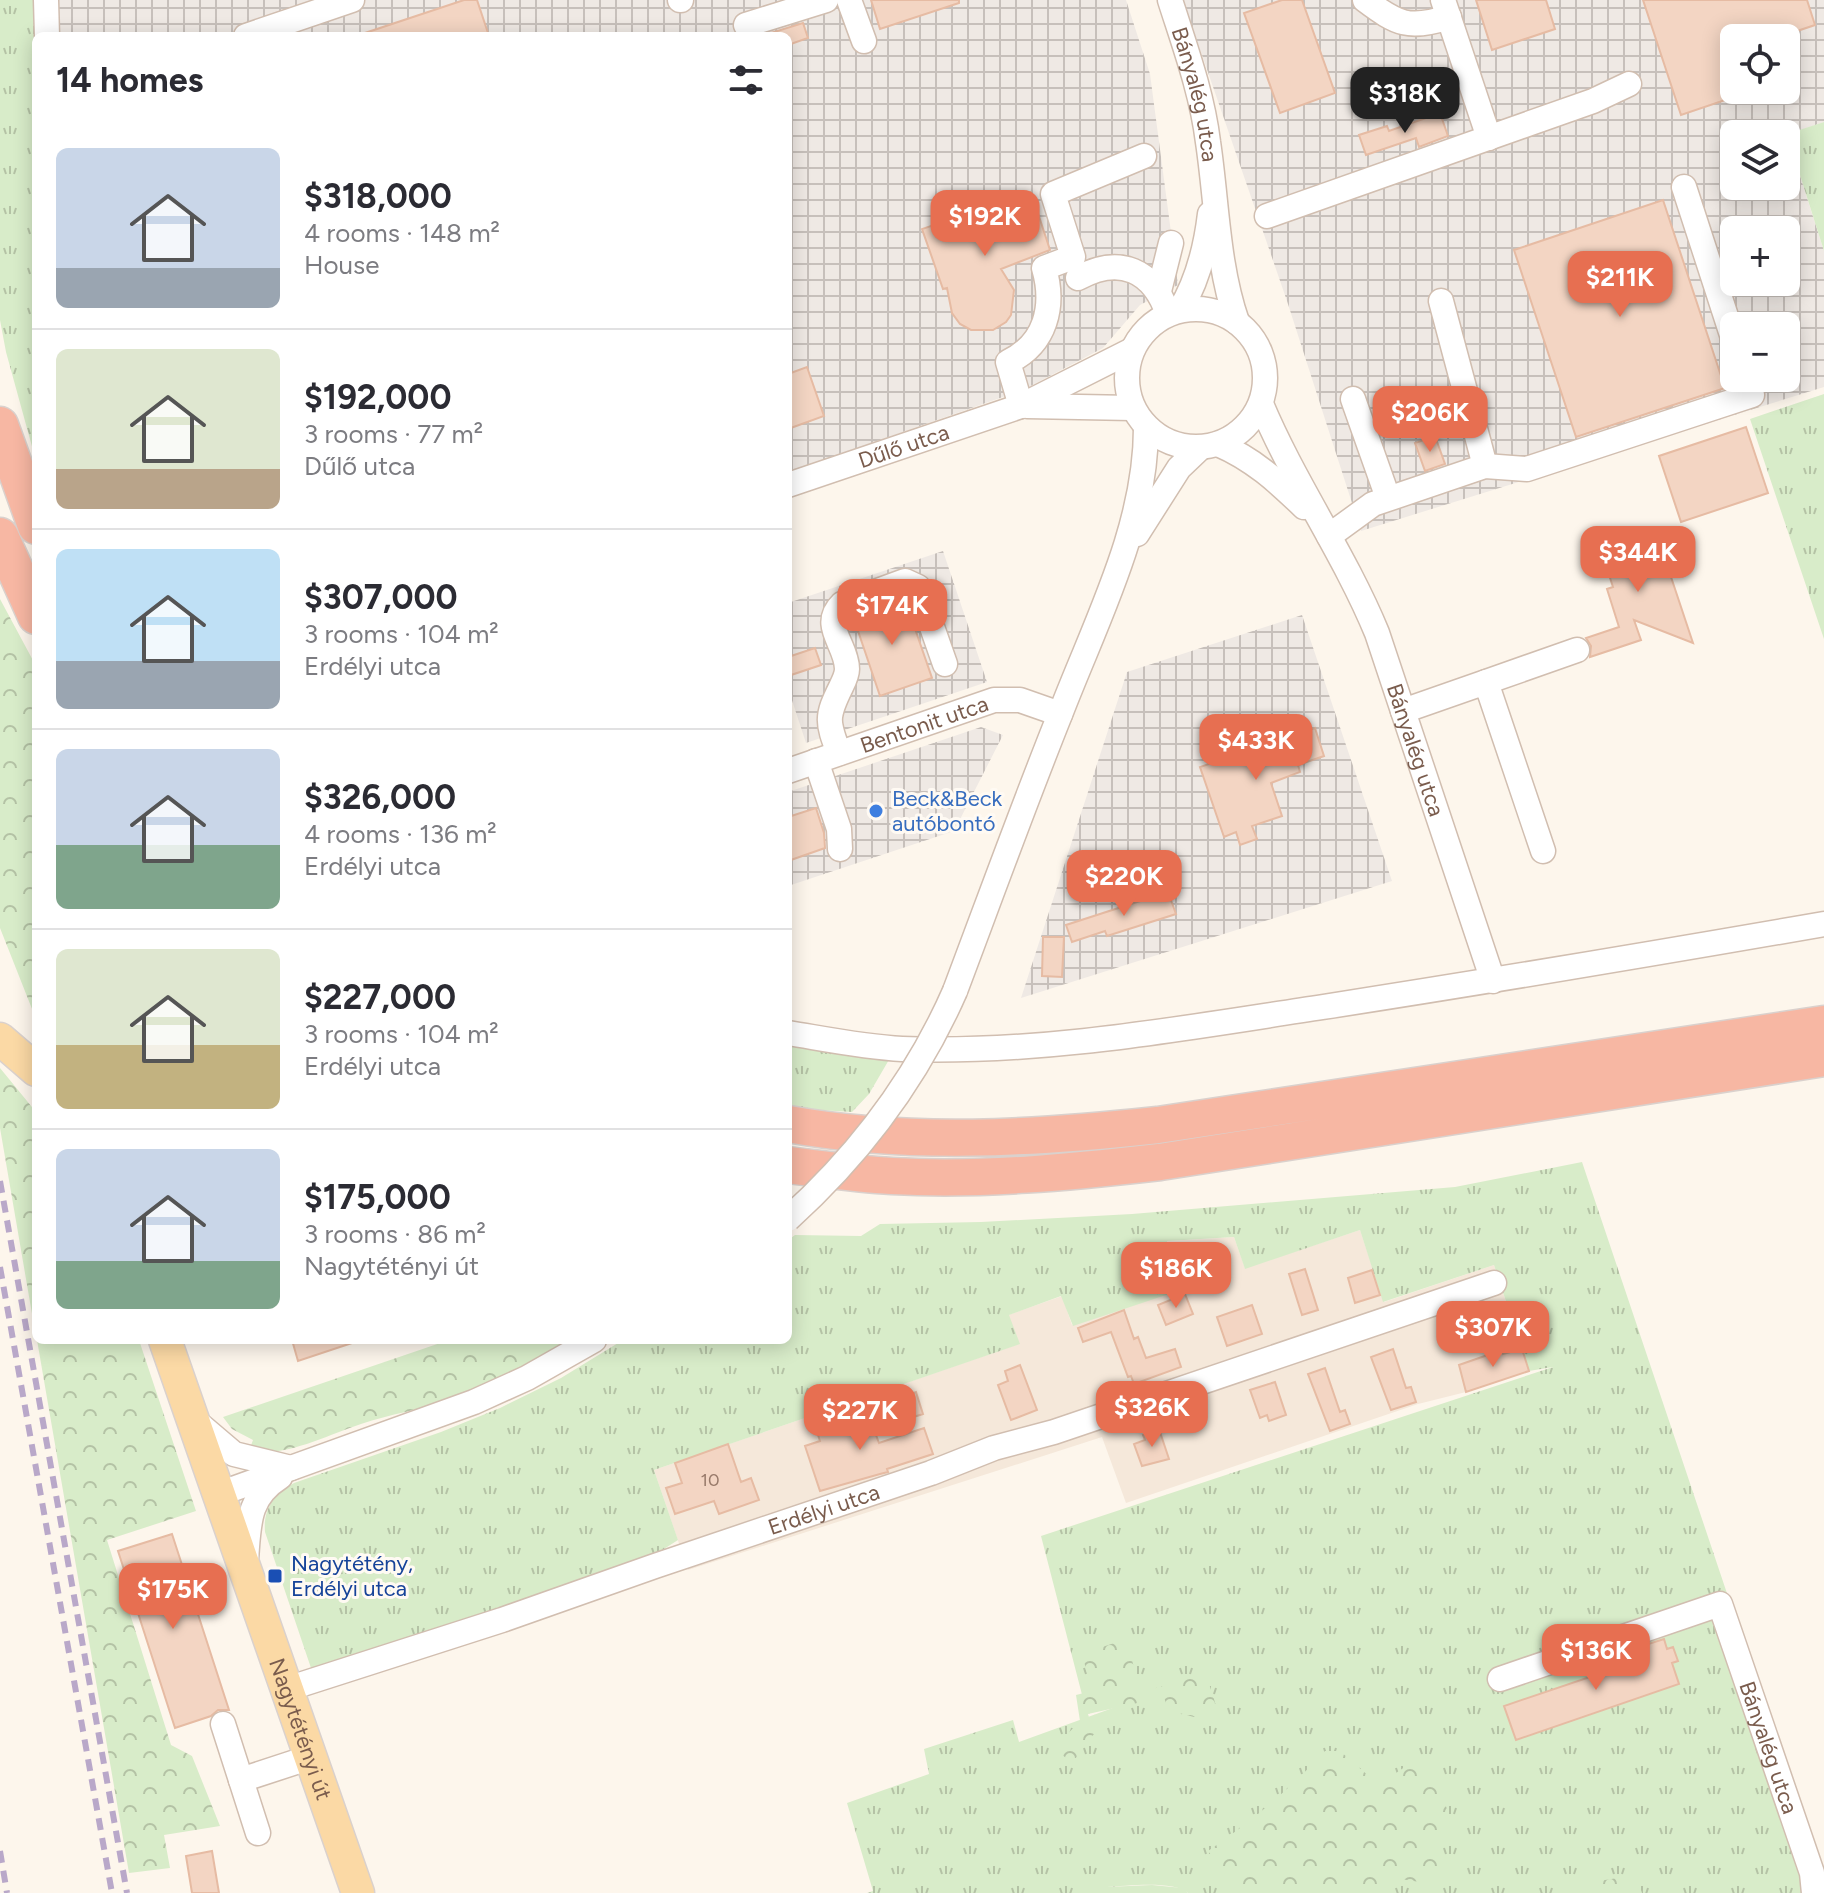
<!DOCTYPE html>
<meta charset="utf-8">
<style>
:root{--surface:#fff;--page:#f2f2f3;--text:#2b2b33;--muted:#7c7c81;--line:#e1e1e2;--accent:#e76f51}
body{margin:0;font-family:Figtree,sans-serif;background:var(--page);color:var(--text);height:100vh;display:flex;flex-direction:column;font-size:30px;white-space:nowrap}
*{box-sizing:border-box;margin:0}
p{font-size:26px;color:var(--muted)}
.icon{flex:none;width:44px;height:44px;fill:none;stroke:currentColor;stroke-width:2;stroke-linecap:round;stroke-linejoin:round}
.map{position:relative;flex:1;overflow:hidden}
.panel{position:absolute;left:32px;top:32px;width:760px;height:1312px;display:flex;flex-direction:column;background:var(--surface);border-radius:12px;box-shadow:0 4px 20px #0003}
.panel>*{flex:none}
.tools{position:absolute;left:1720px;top:24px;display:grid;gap:16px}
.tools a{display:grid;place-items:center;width:80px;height:80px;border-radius:12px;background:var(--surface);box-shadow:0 4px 20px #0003;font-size:40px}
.price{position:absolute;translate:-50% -68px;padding:0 18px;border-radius:16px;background:var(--accent);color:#fff;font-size:26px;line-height:52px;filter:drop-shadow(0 2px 4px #0008)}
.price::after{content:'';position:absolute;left:50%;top:48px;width:24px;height:18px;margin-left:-12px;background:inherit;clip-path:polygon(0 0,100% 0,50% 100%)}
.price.active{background:#222;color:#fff}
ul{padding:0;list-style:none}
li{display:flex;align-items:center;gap:24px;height:200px;padding:0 24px}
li+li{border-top:2px solid var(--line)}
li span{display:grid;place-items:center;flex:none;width:224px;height:160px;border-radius:12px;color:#555}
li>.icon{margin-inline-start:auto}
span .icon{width:96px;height:96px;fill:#fffc;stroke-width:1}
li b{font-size:34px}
h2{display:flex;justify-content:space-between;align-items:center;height:96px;padding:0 24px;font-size:34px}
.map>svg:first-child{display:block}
.residential{fill:#f5e8da}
.industrial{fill:url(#industrial-grid);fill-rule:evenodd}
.grass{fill:url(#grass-tufts)}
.forest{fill:url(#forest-crowns)}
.building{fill:#f3d5c3;stroke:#e6bba3;stroke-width:2}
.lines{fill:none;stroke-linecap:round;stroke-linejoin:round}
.minor-casing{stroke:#d1beb0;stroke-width:27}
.major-casing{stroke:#dad1cd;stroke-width:35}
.highway-casing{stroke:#dad1cd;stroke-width:39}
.minor{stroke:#fff;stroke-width:24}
.major{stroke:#fbd9a5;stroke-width:32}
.highway{stroke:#f7b7a3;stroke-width:36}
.rail{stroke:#b9a8c9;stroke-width:6;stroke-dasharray:12 8;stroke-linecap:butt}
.minor-bridge-casing{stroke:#d1beb0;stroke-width:27;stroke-linecap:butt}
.minor-bridge{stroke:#fff;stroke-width:24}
.shop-dot{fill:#3f7fe0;stroke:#fffaf3;stroke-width:3}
.transit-dot{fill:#1a4fb4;stroke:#fffaf3;stroke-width:3}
.labels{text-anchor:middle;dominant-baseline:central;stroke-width:6;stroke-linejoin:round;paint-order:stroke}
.number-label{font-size:18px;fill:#987a6a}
.street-label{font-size:22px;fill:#7a5c4d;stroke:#fffaf3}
.shop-label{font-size:22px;fill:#366cbe;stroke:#fffaf3;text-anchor:start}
.transit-label{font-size:22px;fill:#164399;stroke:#fffaf3;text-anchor:start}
</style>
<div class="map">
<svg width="1824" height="1893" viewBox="0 0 1824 1893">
<defs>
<pattern id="industrial-grid" width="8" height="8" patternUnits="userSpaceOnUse" patternTransform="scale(2)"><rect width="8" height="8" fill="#efe9e4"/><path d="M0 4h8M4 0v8" fill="none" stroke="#c7c0bb"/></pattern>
<pattern id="grass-tufts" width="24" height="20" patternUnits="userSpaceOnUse" patternTransform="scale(2)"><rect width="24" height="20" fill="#d8ecc9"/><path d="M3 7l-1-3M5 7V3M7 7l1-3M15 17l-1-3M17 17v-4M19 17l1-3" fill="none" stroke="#b4c2a5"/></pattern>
<pattern id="forest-crowns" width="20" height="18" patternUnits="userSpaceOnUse" patternTransform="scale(2)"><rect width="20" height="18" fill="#d8ecc9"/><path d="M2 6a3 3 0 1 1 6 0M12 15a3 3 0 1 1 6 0" fill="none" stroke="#b4c2a5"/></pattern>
</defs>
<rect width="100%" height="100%" fill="#fdf6ec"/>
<!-- residential -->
<path class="residential" d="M1360 1230 1384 1302 1494 1265 1529 1371 1466 1392 1418 1404 1126 1503 1102 1437 688 1570 654 1470 1019 1344 1008 1315 1062 1296 1072 1325 1184 1288 1167 1241 1234 1237 1245 1268Z"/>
<!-- industrial -->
<path class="industrial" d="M55 0H1126L1150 74 1178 285 1140 305 1103 348 1023 390 788 472V36H56Z
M1183 0H1824V122L1787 135 1824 251V387L1361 531 1287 301ZM1734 38H1786V90H1734ZM1734 134H1786V186H1734ZM1734 230H1786V282H1734ZM1734 326H1786V378H1734Z
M943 551 987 682 806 743 788 688V603Z
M1302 615 1392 881 1021 998 1127 672Z
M981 727 1003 735 954 831 788 886V792Z"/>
<!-- grass -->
<path class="grass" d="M0 0H36V461L6 352 0 320Z
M1824 122V251L1787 134Z
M1824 394V639L1750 419Z
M788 1042 890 1058 869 1094 852 1112 803 1109 788 1105Z
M1582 1162 1823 1879 1824 1893H1188C1174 1880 1126 1886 1107 1887V1893H867L873 1891 847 1803 929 1774 924 1749 1013 1720 1019 1742 1165 1689 1087 1714 1041 1536 1553 1367 1529 1371 1494 1265 1383 1302 1360 1230 1245 1269 1234 1237 1167 1241 1184 1289 1073 1326 1061 1296 1009 1315 1020 1344 654 1470 678 1540 656 1554 329 1667 311 1668 265 1532C263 1509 274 1494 294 1483L441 1432 500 1408 561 1378 623 1340H788V1240L795 1235 861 1236 880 1224 981 1222 1132 1214 1455 1187Z"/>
<!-- forest -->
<path class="forest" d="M0 599 36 666V1019L0 928Z
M0 1068 36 1112V1337L0 1128Z
M37 1340H139L196 1511 107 1540 171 1745 192 1756 220 1826 164 1835 170 1868 129 1873Z
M449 1340H571C532 1362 492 1383 450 1399 421 1410 390 1414 361 1424 327 1435 285 1458 249 1451L253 1440 232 1429 223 1417Z
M1126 1639 1141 1692 1206 1674 1218 1712 1194 1717 1168 1710 1164 1697 1088 1714 1094 1734 1072 1763 1054 1748 1080 1721 1076 1695 1092 1691 1082 1654Z
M1325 1751H1340L1379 1785 1416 1759 1429 1758 1448 1812 1442 1824 1438 1885 1401 1879 1391 1893H1247L1238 1891 1208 1851C1252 1821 1289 1790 1325 1751Z
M1636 1875 1642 1893H1564L1562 1887Z
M1152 1885 1183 1888 1188 1893H1107L1106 1887Z"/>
<!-- building -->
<path class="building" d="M464 0H477L489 36H366L365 33Z
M871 0H959V3L880 29Z
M1282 0H1302L1335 93 1280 113 1244 13Z
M1476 0H1546L1555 29 1492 50Z
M1643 0H1807L1815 25 1776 38H1734V97L1681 115Z
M803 23 808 38 788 45V36H761Z
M1440 113 1448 136 1419 147 1416 138 1366 155 1359 135 1387 126 1389 131Z
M1031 192 1050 250 1001 269 1014 290 1011 315 1006 322 993 330H971L960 324 952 313 947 288 943 289 922 229Z
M1663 200 1725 388 1576 437 1514 250Z
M807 367 824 416 788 429V374Z
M1746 427 1768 493 1681 522 1659 456Z
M1435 436 1445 464 1425 471 1415 443Z
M1645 529 1658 568 1667 565 1693 643 1634 620 1641 640 1590 657 1591 646 1586 638 1619 627 1607 589 1613 587 1599 544Z
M904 597 932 678 880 696 853 616Z
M815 648 821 665 788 676V657Z
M1315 728 1324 756 1298 765 1300 772 1271 783 1282 816 1252 826 1257 839 1240 845 1236 832 1224 837 1200 767Z
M816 808 824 833 825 848 788 861V817Z
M1168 892 1176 914 1107 936 1105 931 1072 942 1066 925Z
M1043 937H1064L1062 977 1042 976Z
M1305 1269 1318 1310 1302 1315 1289 1274Z
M1372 1270 1380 1295 1355 1303 1348 1278Z
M1185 1294 1193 1314 1166 1325 1158 1305Z
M1252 1305 1262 1334 1227 1346 1217 1317Z
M1124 1310 1134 1339 1138 1337 1146 1358 1175 1349 1181 1367 1134 1384 1131 1376 1128 1377 1111 1332 1083 1342 1078 1328Z
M292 1340H352V1343L298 1361Z
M1393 1349 1406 1388 1411 1387 1416 1402 1391 1410 1371 1357Z
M1522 1349 1529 1371 1466 1392 1459 1365 1502 1350 1503 1354Z
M1020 1365 1037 1410 1011 1420 998 1385 1008 1381 1005 1371Z
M1325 1368 1340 1412 1345 1410 1350 1424 1330 1431 1308 1374Z
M1275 1382 1286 1415 1269 1421 1267 1415 1260 1418 1250 1390Z
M916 1392 923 1414 907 1419 900 1398Z
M831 1414 836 1430 870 1419 879 1443 924 1428 933 1454 887 1469 888 1472 880 1474 820 1491 805 1446 820 1441 813 1420Z
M1159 1429 1169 1459 1142 1466 1134 1444 1145 1440 1143 1435Z
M728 1444 741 1482 751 1478 759 1500 719 1514 714 1501 675 1514 666 1488 682 1483 675 1463Z
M172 1534 229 1710H218L211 1716 175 1728 118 1551Z
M1664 1639 1667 1649 1673 1647 1678 1661 1672 1663 1679 1684 1516 1740 1504 1706 1643 1659 1639 1647Z
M212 1851 219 1893H192L186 1856Z"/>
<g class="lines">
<defs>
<g id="minor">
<path d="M46 0 47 36"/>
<path d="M680 0H681"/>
<path d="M849 0 864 41"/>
<path id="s1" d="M1170 0C1185 47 1202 93 1208 142 1217 202 1217 264 1237 322"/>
<path d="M1365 0C1397 24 1409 30 1449 17"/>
<path d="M1443 0 1489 138"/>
<path d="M746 25 826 0"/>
<path d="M246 36 352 0"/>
<path d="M1684 187 1734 341"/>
<path d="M1267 216 1593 101 1629 84"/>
<path d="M1078 278C1120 255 1153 270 1168 314"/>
<path d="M1159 291 1171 243"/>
<path d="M1441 301 1485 466"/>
<circle cx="1196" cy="378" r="69"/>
<path d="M1180 310C1197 282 1206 248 1210 214"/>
<path d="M1353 399 1388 498"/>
<path id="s2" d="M1261 404C1294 483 1344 553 1377 633L1493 981"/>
<path d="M1021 406 1008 362C1046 344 1055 306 1044 268L1073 257 1053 194 1144 156"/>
<path d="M1027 406 1132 408"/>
<path d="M1218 444C1253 459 1277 481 1304 507"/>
<path id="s3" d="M788 485 1021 406 1132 350"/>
<path d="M1137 534 1179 468 1200 448"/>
<path d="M1329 536 1373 504 1485 466 1527 469 1752 395 1746 378"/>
<path d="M1486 682 1577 650"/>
<path d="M1403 711 1486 682 1543 851"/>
<path d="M839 753C827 722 826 717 841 687 844 681 847 675 847 669 847 645 820 625 842 604L905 581 918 587 945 664"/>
<path d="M816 761 839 829 840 849"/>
<path id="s4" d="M788 771 994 700H1020L1060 714"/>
<path d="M955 991C990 898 1024 804 1061 712 1096 621 1146 527 1146 428"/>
<path d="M788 1033C825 1039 864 1047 902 1049 1044 1054 1183 1028 1323 1007 1490 981 1657 953 1824 924"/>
<path d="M194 1420 234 1454 291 1468"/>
<path d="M219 1494 474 1402 527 1378 594 1340"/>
<path d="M246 1560C249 1524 247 1498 280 1477"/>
<path id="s5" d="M1500 1679 1720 1604 1812 1873 1814 1893"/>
<path id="s6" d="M287 1689 502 1620 655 1566 931 1473 994 1448 1054 1432 1494 1283"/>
<path d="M223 1724 258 1833"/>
<path d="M241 1780 311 1757"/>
</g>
<g id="major">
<path d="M0 1039 36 1070"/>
<path id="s7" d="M165 1340 358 1893"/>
</g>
<path id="highway" d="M0 425 36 526
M0 536 36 616
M788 1124C910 1146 1036 1138 1158 1125L1824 1024
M788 1165C822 1169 857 1174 892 1176 982 1181 1071 1172 1160 1162L1824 1058"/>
</defs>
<!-- minor casing -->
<use href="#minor" class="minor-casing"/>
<!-- major casing -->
<use href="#major" class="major-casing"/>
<!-- highway casing -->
<use href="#highway" class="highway-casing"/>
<!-- minor -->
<use href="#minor" class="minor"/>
<!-- major -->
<use href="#major" class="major"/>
<!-- highway -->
<use href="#highway" class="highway"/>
<!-- rail -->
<path class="rail" d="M0 1181 127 1893
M0 1267 112 1893
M0 1851 7 1893"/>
<defs>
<path id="minor-bridge" d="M788 1219C860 1154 916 1080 955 991"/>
</defs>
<!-- minor-bridge casing -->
<use href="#minor-bridge" class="minor-bridge-casing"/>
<!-- minor-bridge -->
<use href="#minor-bridge" class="minor-bridge"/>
</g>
<!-- markers -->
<circle class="shop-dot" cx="876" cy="811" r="8"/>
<rect class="transit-dot" x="267" y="1568" width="16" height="16" rx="4"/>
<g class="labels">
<!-- number labels -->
<g class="number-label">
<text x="710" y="1480">10</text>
</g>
<!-- street labels -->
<g class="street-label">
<text stroke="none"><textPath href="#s1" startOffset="98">Bányalég utca</textPath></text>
<text stroke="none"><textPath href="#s3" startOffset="122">Dűlő utca</textPath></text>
<text stroke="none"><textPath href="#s4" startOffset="144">Bentonit utca</textPath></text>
<text stroke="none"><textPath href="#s2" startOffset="380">Bányalég utca</textPath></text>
<text stroke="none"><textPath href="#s6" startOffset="566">Erdélyi utca</textPath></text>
<text stroke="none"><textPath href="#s7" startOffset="412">Nagytétényi út</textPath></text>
<text stroke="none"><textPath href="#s5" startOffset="384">Bányalég utca</textPath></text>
</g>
<!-- shop labels -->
<g class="shop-label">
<text x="892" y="798">Beck&amp;Beck<tspan x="892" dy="25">autóbontó</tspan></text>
</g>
<!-- transit labels -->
<g class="transit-label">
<text x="291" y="1563">Nagytétény,<tspan x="291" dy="25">Erdélyi utca</tspan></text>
</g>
</g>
</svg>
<div class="tools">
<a><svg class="icon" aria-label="locate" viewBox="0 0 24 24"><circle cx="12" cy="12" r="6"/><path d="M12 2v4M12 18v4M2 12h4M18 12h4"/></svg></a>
<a><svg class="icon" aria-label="layers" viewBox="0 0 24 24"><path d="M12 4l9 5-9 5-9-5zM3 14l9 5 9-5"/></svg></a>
<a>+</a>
<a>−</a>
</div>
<b class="price active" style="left:1405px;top:135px">$318K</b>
<b class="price" style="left:985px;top:258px">$192K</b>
<b class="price" style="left:1620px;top:319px">$211K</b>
<b class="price" style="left:1430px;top:454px">$206K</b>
<b class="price" style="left:1638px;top:594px">$344K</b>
<b class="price" style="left:892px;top:647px">$174K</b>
<b class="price" style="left:1256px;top:782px">$433K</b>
<b class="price" style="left:1124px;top:918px">$220K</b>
<b class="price" style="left:1176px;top:1310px">$186K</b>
<b class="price" style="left:1493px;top:1369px">$307K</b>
<b class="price" style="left:1152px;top:1449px">$326K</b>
<b class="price" style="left:860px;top:1452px">$227K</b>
<b class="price" style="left:173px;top:1631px">$175K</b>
<b class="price" style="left:1596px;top:1692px">$136K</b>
<section class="panel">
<h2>14 homes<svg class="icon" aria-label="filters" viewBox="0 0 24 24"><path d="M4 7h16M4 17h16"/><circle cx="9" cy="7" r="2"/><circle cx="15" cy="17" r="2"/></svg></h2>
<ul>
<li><span style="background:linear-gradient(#c9d6e8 75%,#9aa5b1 0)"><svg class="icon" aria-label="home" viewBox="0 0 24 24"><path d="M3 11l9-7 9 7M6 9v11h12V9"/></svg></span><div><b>$318,000</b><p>4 rooms · 148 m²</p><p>House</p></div></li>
<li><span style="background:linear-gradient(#dfe7d0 75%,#b9a48a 0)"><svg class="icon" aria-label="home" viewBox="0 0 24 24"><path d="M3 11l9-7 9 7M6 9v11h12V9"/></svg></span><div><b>$192,000</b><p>3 rooms · 77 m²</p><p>Dűlő utca</p></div></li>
<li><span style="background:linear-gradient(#bfe0f5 70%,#9aa5b1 0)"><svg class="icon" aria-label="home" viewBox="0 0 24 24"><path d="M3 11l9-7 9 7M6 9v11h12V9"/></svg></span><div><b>$307,000</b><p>3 rooms · 104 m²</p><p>Erdélyi utca</p></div></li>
<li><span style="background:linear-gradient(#c9d6e8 60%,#7fa58c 0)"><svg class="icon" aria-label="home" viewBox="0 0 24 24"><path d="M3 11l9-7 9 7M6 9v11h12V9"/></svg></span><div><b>$326,000</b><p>4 rooms · 136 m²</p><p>Erdélyi utca</p></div></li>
<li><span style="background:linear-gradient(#dfe7d0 60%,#c2b280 0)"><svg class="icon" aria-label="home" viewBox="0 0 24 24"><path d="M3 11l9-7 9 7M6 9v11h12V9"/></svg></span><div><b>$227,000</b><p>3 rooms · 104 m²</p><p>Erdélyi utca</p></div></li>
<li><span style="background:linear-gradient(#c9d6e8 70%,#7fa58c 0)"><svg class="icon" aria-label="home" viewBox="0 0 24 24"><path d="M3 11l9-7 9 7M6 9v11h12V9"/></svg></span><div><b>$175,000</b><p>3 rooms · 86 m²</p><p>Nagytétényi út</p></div></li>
</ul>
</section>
</div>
